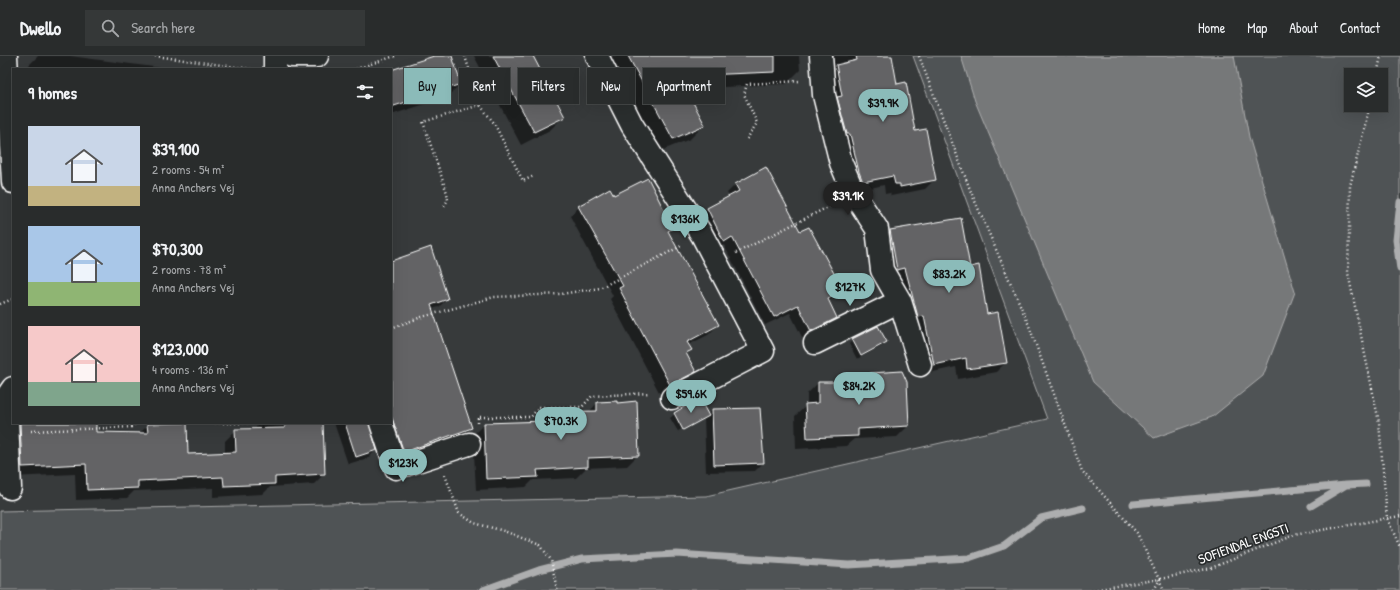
<!DOCTYPE html>
<meta charset="utf-8">
<style>
:root{--surface:#292c2c;--page:#353838;--text:#f1f3f6;--muted:#a5a7a9;--line:#454848;--accent:#8bbbb9}
body{margin:0;font-family:"Patrick Hand",sans-serif;background:var(--page);color:var(--text);height:100vh;display:flex;flex-direction:column;font-size:15px;white-space:nowrap}
*{box-sizing:border-box;margin:0}
p{font-size:13px;color:var(--muted)}
.icon{flex:none;width:22px;height:22px;fill:none;stroke:currentColor;stroke-width:2;stroke-linecap:round;stroke-linejoin:round}
.map{position:relative;flex:1;overflow:hidden}
.panel{position:absolute;left:12px;top:12px;width:380px;height:356px;display:flex;flex-direction:column;background:var(--surface);border-radius:0px;box-shadow:0 4px 16px #0002,0 0 0 1px var(--line)}
.panel>*{flex:none}
.guide{position:absolute;left:404px;top:12px;width:380px;height:36px;display:flex;gap:8px}
.fabs{position:absolute;left:1344px;top:12px;display:grid;gap:8px}
.fabs a{display:grid;place-items:center;width:44px;height:44px;border-radius:0px;background:var(--surface);box-shadow:0 4px 16px #0002,0 0 0 1px var(--line);font-size:20px}
.price{position:absolute;translate:-50% -34px;padding:0 9px;border-radius:14px;background:var(--accent);color:#111;font-size:13px;line-height:26px;filter:drop-shadow(0 1px 2px #0008)}
.price::after{content:'';position:absolute;left:50%;top:24px;width:12px;height:9px;margin-left:-6px;background:inherit;clip-path:polygon(0 0,100% 0,50% 100%)}
.price.current{background:#222;color:#fff}
ul{padding:0;list-style:none}
li{display:flex;align-items:center;gap:12px;height:100px;padding:0 16px}
li span{display:grid;place-items:center;flex:none;width:112px;height:80px;border-radius:0px;color:#555}
li>.icon{margin-inline-start:auto}
span .icon{width:48px;height:48px;fill:#fffc;stroke-width:1}
li b{font-size:17px}
h2{display:flex;justify-content:space-between;align-items:center;height:48px;padding:0 16px;font-size:17px}
.pill{padding:0 14px;border-radius:0px;background:var(--surface);box-shadow:0 4px 16px #0002,0 0 0 1px var(--line);font-size:14px;line-height:36px}
.pill.current{background:var(--accent);color:#111}
header{display:flex;align-items:center;gap:24px;box-sizing:border-box;height:56px;padding:0 20px;background:var(--surface);border-bottom:1px solid var(--line)}
header strong{font-size:19px}
nav{display:flex;gap:22px;margin-inline-start:auto;font-size:14px}
.search{width:280px;height:36px;background:var(--page);display:flex;align-items:center;gap:10px;box-sizing:border-box;padding:0 14px;border-radius:0px;color:var(--muted);font-size:15px}
.map>svg:first-child{display:block}
.green{fill:#505354;stroke:#a8a9aa;fill-rule:evenodd}
.water{fill:#767879;stroke:#adaeaf}
.shadow{fill:#0007}
.lines{fill:none;stroke-linecap:round;stroke-linejoin:round}
.stream{stroke:#adaeaf;stroke-width:7}
.building{fill:#636465;stroke:#fff}
.street-casing{stroke:#fff;stroke-width:25}
.path{stroke:#fff;stroke-width:2.5;stroke-dasharray:1 3;stroke-linecap:butt}
.street{stroke:#2a2d2e;stroke-width:22}
.labels{text-anchor:middle;dominant-baseline:central;stroke-width:3.5;stroke-linejoin:round;paint-order:stroke}
.street-label{font-size:14px;fill:#fff;stroke:#2a2d2e}
</style>
<header>
<strong>Dwello</strong>
<div class="search"><svg class="icon" aria-label="search" viewBox="0 0 24 24"><circle cx="10" cy="10" r="6"/><path d="M15 15l6 6"/></svg>Search here</div>
<nav><a>Home</a><a>Map</a><a>About</a><a>Contact</a></nav>
</header>
<div class="map">
<svg width="1400" height="534" viewBox="0 0 1400 534">
<rect width="100%" height="100%" fill="#373a3b"/>
<filter id="ink" filterUnits="userSpaceOnUse"><feTurbulence type="fractalNoise" baseFrequency=".025" numOctaves="2"/><feDisplacementMap in="SourceGraphic" scale="8" xChannelSelector="R" yChannelSelector="G"/><feConvolveMatrix kernelMatrix="1 2 1 2 8 2 1 2 1" color-interpolation-filters="sRGB"/></filter>
<g filter="url(#ink)">
<!-- green -->
<path class="green" d="M913 0H1400V534H0V455L706 440 1047 363ZM1351 19H1381V49H1351Z"/>
<!-- water -->
<path class="water" d="M961 0H1234L1249 81 1295 236 1263 320 1212 361 1154 382 1093 326 975 45Z"/>
<!-- shadow -->
<path class="shadow" d="M38 0H70L169 13H29V9Z
M437 0H451L460 28 447 41 391 59V15Z
M474 0H531L563 61 550 74 521 89Z
M613 0H799L800 14 786 28 685 33 704 69 690 83 658 96 608 4Z
M824 0H891L896 29 935 123 925 133 891 140 890 137 885 138 884 129 853 136Z
M736 128 800 177 842 234 828 246 836 262 827 270 803 283 790 257 765 269 724 189 715 193 699 161 707 153 730 141 727 137Z
M579 151 672 172 668 176 718 269 708 279 688 289 690 294 686 298 695 315 685 325 660 338 610 243 613 240 570 160Z
M890 175 969 212 1006 306 996 316 958 323 956 311 924 318 881 185Z
M391 211 447 243 439 251 432 253 471 372 463 380 396 403 391 367Z
M853 284 886 286 882 290 857 303 849 288Z
M901 316 908 370 897 381 854 383 846 390 796 393 795 360 807 349V338L818 327H862L870 318Z
M699 343 707 359 712 354 763 407 755 415 706 416 704 362 678 375 679 377 670 362 682 352Z
M636 346 638 399 627 410 586 412 576 422 533 424 526 431 476 434 473 379 484 368 539 366 548 357 589 356 597 347Z
M186 367 187 399 225 397V385L236 374H257L256 371 260 367H322L324 418 314 428 270 431 263 438 213 441V432L134 435 127 442 76 444 75 418 11 421 10 387 20 376 139 378 148 369Z
M334 367H368L376 394 368 402 348 408Z"/>
<g class="lines">
<!-- stream -->
<path class="stream" d="M1400 146 1396 184 1400 213
M1133 448 1346 429
M1311 450 1346 429 1366 428
M483 534 539 514 582 503 677 498 849 509 969 502 1004 490 1041 462 1083 452"/>
</g>
<!-- building -->
<path class="building" d="M434 0H452L461 28 391 51V14Z
M493 0H533L565 61 534 76Z
M628 0H775V16L679 20 705 69 673 83Z
M856 0H892L897 28 906 26 915 75 926 73 936 124 900 131V128H895L893 120 863 126 859 116 850 78H847L837 41 842 40 836 9 857 4Z
M766 111 800 175 809 171 843 234 828 243 837 262 811 275 798 249 774 261 732 181 724 186 707 152 739 135 735 128Z
M648 122 673 172 668 175 719 269 687 286 692 294 686 297 696 316 670 329 619 232 623 230 578 150 610 132 614 139Z
M961 162 970 211 979 209 987 258 998 256 1007 307 967 313 966 302 934 309 924 260 918 261 905 212 897 214 890 174Z
M431 191 448 243 431 249 472 372 404 396 391 360V205Z
M878 270 887 286 861 300 852 283Z
M902 315 907 326 909 370 858 373V380L807 382 805 348 818 347V326H874L870 317Z
M699 342 709 360 683 374 674 357Z
M617 345V347L637 345 639 400 588 402V411L537 414 538 421 486 423 484 367 548 365 547 356 597 355V346Z
M760 352 764 407 714 409 712 353Z
M20 367H96V376L148 377 147 368 187 367 188 398 236 396 235 373 285 372V367H323L325 418 275 421V428L224 430 223 421 138 425V432L87 434 86 408 22 411Z
M345 367H369L377 394 356 401Z"/>
<g class="lines">
<defs>
<path id="street" d="M6 0 13 126
M292 0H317
M597 0 632 69 702 179 763 295 672 342
M821 0 824 39 841 107 854 138 877 173 882 214 900 245 920 309
M275 13V0
M815 287 900 245
M381 367 396 412 469 388
M10 432 6 342 13 332"/>
</defs>
<!-- street casing -->
<use href="#street" class="street-casing"/>
<!-- path -->
<path class="path" d="M155 0 251 13
M465 0 480 49 494 67 523 125 534 120
M919 0 971 136 1028 267 1082 415 1137 477 1164 534
M356 13 395 0
M1377 19 1381 0
M1370 49 1350 130 1348 217 1379 366 1387 462 1400 491
M747 83 757 67 744 38 747 28 801 25
M444 150 448 144 447 137 423 66 480 49
M736 197 834 148
M0 248 13 243
M391 272 422 261 494 241 561 238 600 232 681 190
M215 367H266
M478 367V361H531L539 351H582L592 340 650 337
M31 375 133 371 135 367
M445 419 459 457 474 467 504 475 540 489 551 504 557 534
M1093 534 1160 523 1211 512 1294 479 1400 460
M1154 534 1160 523"/>
<!-- street -->
<use href="#street" class="street"/>
</g>
</g>
<g class="labels">
<!-- street labels -->
<g class="street-label">
<text transform="translate(1243 487) rotate(-20)">SOFIENDAL ENGSTI</text>
</g>
</g>
</svg>
<div class="fabs">
<a><svg class="icon" aria-label="layers" viewBox="0 0 24 24"><path d="M12 4l9 5-9 5-9-5zM3 14l9 5 9-5"/></svg></a>
</div>
<b class="price" style="left:883px;top:67px">$39.9K</b>
<b class="price current" style="left:848px;top:160px">$39.1K</b>
<b class="price" style="left:685px;top:183px">$136K</b>
<b class="price" style="left:949px;top:238px">$83.2K</b>
<b class="price" style="left:850px;top:251px">$127K</b>
<b class="price" style="left:859px;top:350px">$84.2K</b>
<b class="price" style="left:691px;top:358px">$59.6K</b>
<b class="price" style="left:561px;top:385px">$70.3K</b>
<b class="price" style="left:403px;top:427px">$123K</b>
<div class="guide">
<a class="pill current">Buy</a>
<a class="pill">Rent</a>
<a class="pill">Filters</a>
<a class="pill">New</a>
<a class="pill">Apartment</a>
</div>
<section class="panel">
<h2>9 homes<svg class="icon" aria-label="filters" viewBox="0 0 24 24"><path d="M4 7h16M4 17h16"/><circle cx="9" cy="7" r="2"/><circle cx="15" cy="17" r="2"/></svg></h2>
<ul>
<li><span style="background:linear-gradient(#c9d6e8 75%,#c2b280 0)"><svg class="icon" aria-label="home" viewBox="0 0 24 24"><path d="M3 11l9-7 9 7M6 9v11h12V9"/></svg></span><div><b>$39,100</b><p>2 rooms · 54 m²</p><p>Anna Anchers Vej</p></div></li>
<li><span style="background:linear-gradient(#a9c7e8 70%,#8fb573 0)"><svg class="icon" aria-label="home" viewBox="0 0 24 24"><path d="M3 11l9-7 9 7M6 9v11h12V9"/></svg></span><div><b>$70,300</b><p>2 rooms · 78 m²</p><p>Anna Anchers Vej</p></div></li>
<li><span style="background:linear-gradient(#f6c9c9 70%,#7fa58c 0)"><svg class="icon" aria-label="home" viewBox="0 0 24 24"><path d="M3 11l9-7 9 7M6 9v11h12V9"/></svg></span><div><b>$123,000</b><p>4 rooms · 136 m²</p><p>Anna Anchers Vej</p></div></li>
</ul>
</section>
</div>
